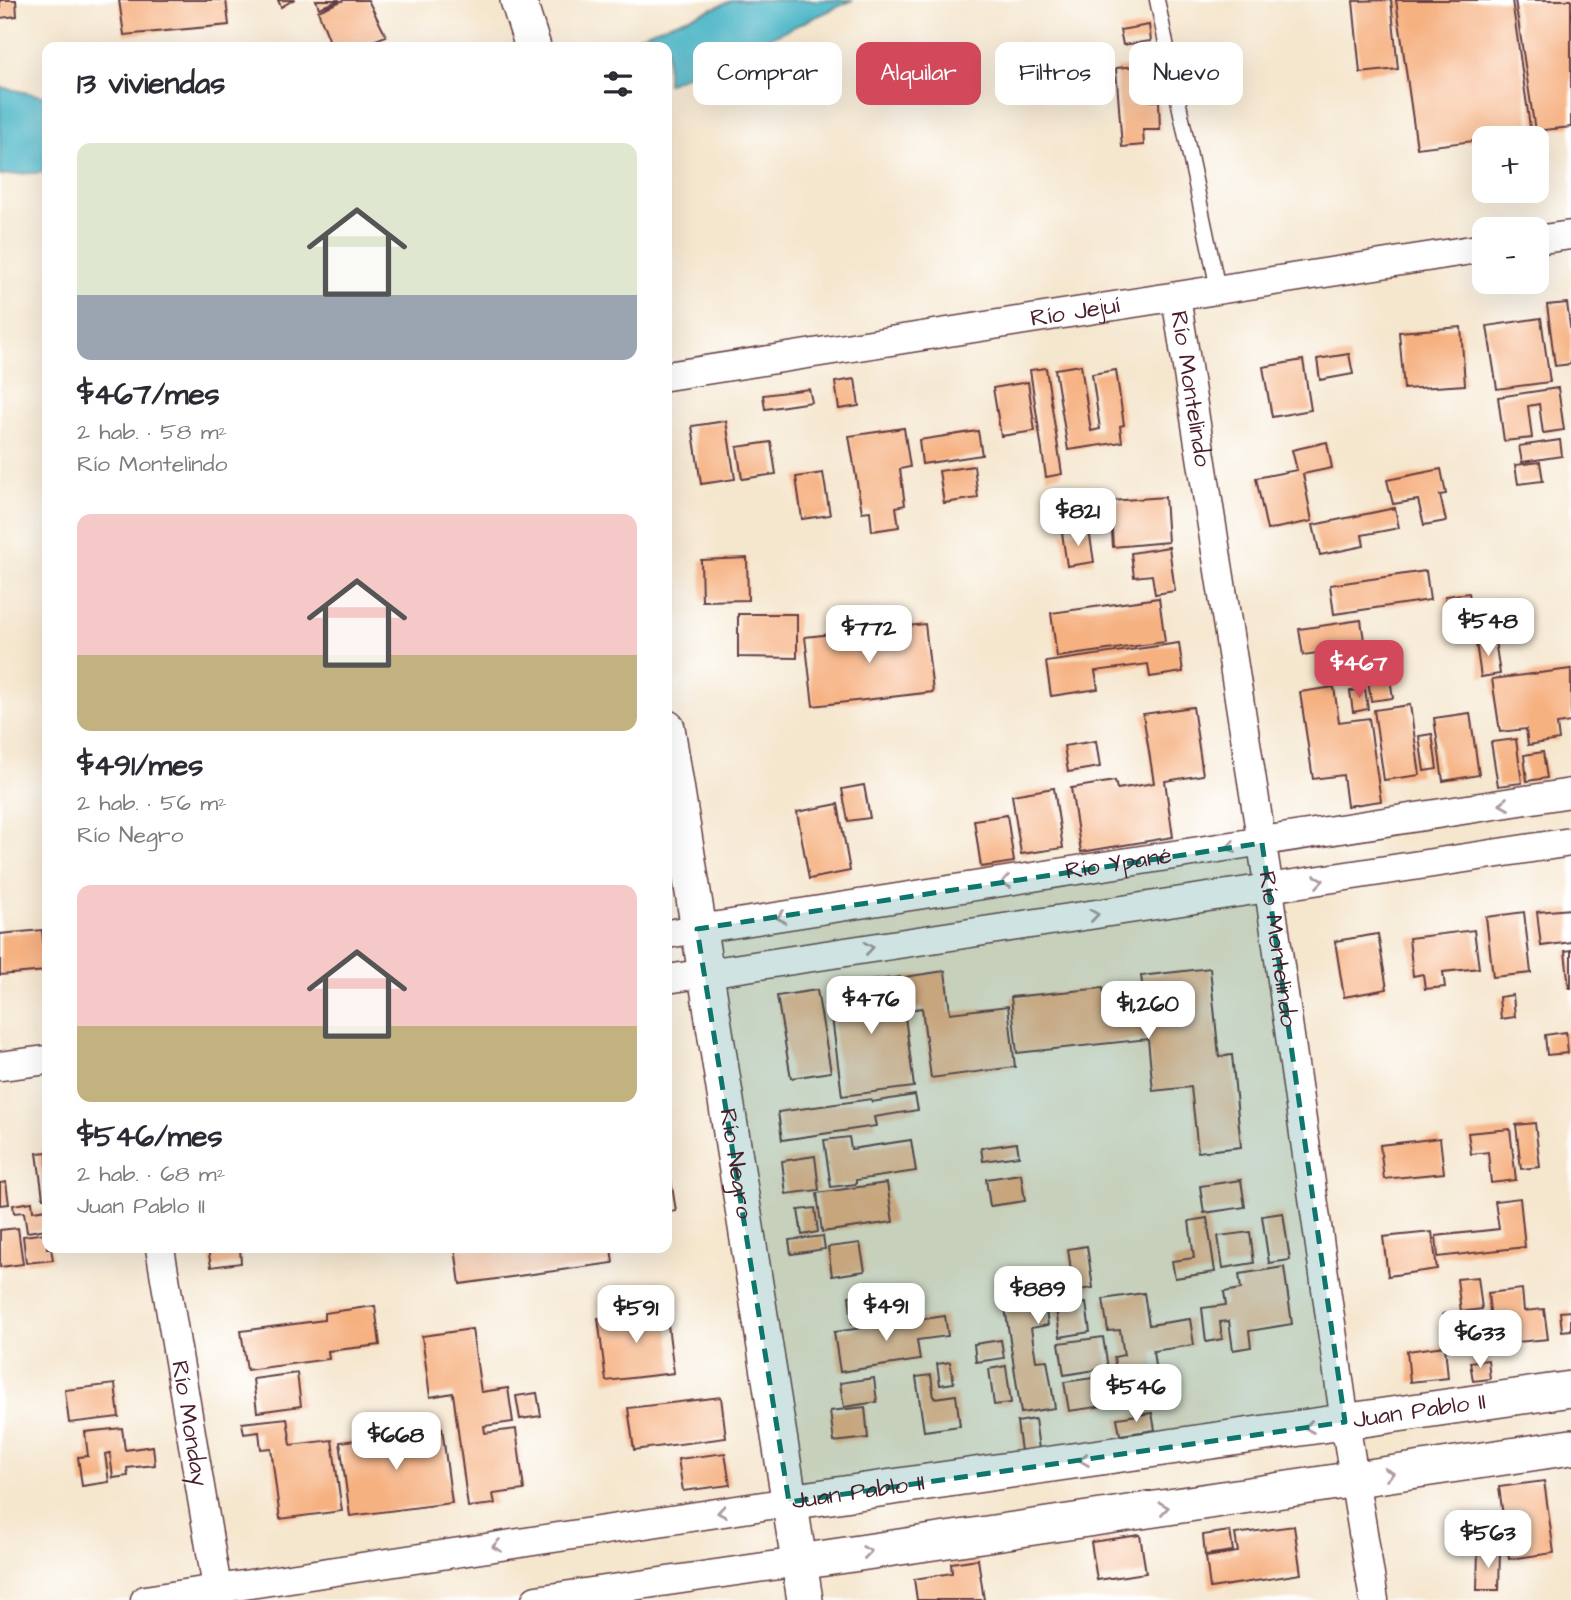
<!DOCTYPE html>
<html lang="es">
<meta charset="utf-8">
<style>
:root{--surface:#fff;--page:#f7f7f7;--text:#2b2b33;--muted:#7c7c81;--accent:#d1495b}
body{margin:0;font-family:"Architects Daughter",sans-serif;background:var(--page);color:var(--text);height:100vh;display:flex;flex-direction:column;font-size:26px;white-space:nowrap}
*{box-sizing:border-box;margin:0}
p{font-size:23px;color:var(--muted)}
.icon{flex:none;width:38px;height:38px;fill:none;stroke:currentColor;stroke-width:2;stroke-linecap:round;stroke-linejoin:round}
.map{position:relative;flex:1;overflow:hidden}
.sheet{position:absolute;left:42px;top:42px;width:630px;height:1211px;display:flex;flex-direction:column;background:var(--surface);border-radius:14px;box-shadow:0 7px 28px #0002}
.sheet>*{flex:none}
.top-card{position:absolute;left:693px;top:42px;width:665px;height:63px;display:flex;gap:14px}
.controls{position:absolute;left:1472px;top:126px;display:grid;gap:14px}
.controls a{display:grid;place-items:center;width:77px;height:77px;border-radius:14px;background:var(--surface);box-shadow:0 7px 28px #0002;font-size:35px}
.price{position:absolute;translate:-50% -60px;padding:0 16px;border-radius:14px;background:#fff;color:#222;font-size:23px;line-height:46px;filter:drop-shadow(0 2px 4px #0008)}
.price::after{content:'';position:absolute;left:50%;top:42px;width:21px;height:16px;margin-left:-10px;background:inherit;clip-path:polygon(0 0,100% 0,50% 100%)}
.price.current{background:var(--accent);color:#fff}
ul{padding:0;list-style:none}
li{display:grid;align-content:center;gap:14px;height:371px;padding:0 35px}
li span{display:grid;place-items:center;height:217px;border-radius:14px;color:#555}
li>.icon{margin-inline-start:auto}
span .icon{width:126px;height:126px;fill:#fffc;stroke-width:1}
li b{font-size:30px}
h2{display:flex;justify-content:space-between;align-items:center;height:84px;padding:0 35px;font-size:30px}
.pill{padding:0 24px;border-radius:14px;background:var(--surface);box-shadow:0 7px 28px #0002;font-size:24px;line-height:63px}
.pill.current{background:var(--accent);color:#fff}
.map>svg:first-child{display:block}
.water{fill:#4ab5c6;stroke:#4a6a78;stroke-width:2}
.building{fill:#f6b181}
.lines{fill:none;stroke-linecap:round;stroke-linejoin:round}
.service-casing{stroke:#643d43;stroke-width:17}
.minor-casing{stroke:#643d43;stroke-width:31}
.tertiary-casing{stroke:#643d43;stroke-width:38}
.service{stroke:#fff;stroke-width:14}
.minor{stroke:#fff;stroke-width:28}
.tertiary{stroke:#fff;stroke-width:35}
.oneway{stroke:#ae9aa0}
.marked{fill:#0f766e;fill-opacity:0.2;stroke:#0f766e;stroke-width:5;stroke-dasharray:14 9;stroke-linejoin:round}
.labels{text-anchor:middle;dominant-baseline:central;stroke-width:7;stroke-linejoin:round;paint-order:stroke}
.street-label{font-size:24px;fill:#4a1f2b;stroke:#fff}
</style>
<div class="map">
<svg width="1571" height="1600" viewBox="0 0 1571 1600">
<rect width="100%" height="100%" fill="#fff"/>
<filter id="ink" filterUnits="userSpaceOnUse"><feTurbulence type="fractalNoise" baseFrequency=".0143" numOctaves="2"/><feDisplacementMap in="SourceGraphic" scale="14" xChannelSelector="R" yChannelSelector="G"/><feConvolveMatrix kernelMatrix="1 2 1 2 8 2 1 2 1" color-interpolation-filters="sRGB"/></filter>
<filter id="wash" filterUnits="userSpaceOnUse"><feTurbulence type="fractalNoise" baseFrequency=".00686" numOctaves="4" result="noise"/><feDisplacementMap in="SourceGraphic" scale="28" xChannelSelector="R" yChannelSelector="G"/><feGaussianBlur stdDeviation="1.57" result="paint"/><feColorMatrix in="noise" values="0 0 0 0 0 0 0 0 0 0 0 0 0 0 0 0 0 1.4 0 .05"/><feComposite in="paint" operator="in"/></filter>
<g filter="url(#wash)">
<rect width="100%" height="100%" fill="#f5e6ce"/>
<!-- water -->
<path class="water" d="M733 0H853L667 84V47H612C651 28 693 18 733 0Z
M0 87 47 97V172L0 175Z"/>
<g id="blocks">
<!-- building -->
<path class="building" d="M0 0H16L17 16 0 18Z
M119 0H226L229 25 124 35Z
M278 0H293L281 7Z
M316 0H340L319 8Z
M344 0H368L386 36 358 47H332L318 11Z
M1391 0 1398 69 1360 73 1353 1Z
M1396 0H1512L1531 134 1417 148Z
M1515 0H1571V127L1535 131Z
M1149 25 1151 41 1123 45 1120 30Z
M1148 65 1151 101H1159L1160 130H1143L1144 145 1122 147 1116 68Z
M1567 303 1571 333V364L1555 366 1547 305Z
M1541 318 1550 382 1497 389 1487 326Z
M1461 327 1465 385 1404 389 1399 332Z
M1349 354 1353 374 1320 380 1317 359Z
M1303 360 1311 410 1272 417 1263 367Z
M1081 365 1091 431 1100 429 1092 374 1116 370 1124 425 1120 426 1122 442 1068 450 1055 369Z
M1046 368 1062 474 1046 477 1030 370Z
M855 379 859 406 839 409 835 382Z
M1028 382 1035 431 1001 436 993 388Z
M1558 388 1564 430 1543 433 1539 404 1528 406 1532 438 1504 441 1498 397Z
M809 389 812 402 765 409 763 395Z
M726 421 735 479 701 484 692 426Z
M904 428 910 467 900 469 905 505 896 507 899 527 872 531 870 511 862 512 849 436Z
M978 431 982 455 922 464 919 440Z
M1560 440 1562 456 1522 462 1519 446Z
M771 442 776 474 742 479 737 447Z
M1327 442 1332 468 1303 474 1312 521 1267 530 1256 478 1297 470 1292 450Z
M1540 462 1543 481 1518 484 1515 465Z
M974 466 978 498 944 503 939 471Z
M1441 469 1446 494 1440 495 1446 521 1424 525 1418 500 1393 504 1387 480Z
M823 473 830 515 802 519 796 477Z
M1165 497 1168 542 1113 547 1110 501Z
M1395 508 1399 528 1362 535 1364 546 1320 555 1313 525Z
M1089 530 1094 562 1067 566 1062 533Z
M1169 547 1175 591 1155 594 1152 575 1134 577 1131 553Z
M747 558 748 600 702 601 701 560Z
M1426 571 1430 600 1334 614 1330 585Z
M1469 593 1473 619 1448 623 1445 596Z
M1159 598 1165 642 1057 657 1051 613Z
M738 614H797V658L738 657Z
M1361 620 1365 647 1303 655 1299 629Z
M925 624 933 692 813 706 805 637Z
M1495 640 1500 674 1481 677 1476 643Z
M1179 643 1183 672 1150 677 1148 664 1095 671 1098 689 1051 696 1046 662Z
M1387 658 1393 698 1371 701 1365 661Z
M1571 669V722L1557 724 1559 740 1528 745 1526 729 1500 732 1492 679Z
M1334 687 1339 722 1369 718 1381 801 1347 806 1343 775 1313 779 1300 692Z
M1365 689 1368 709 1353 712 1350 691Z
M1410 705 1420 775 1384 780 1374 710Z
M1193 707 1203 775 1165 781 1173 837 1081 852 1071 788 1115 781 1117 789 1154 783 1143 714Z
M1470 713 1479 775 1443 781 1434 718Z
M1432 734 1437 769 1424 771 1419 736Z
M1516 739 1522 783 1498 786 1491 742Z
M1096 741 1100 767 1068 772 1064 746Z
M1543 752 1547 778 1527 781 1524 755Z
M864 785 870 818 848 821 842 789Z
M1054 788 1063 848 1021 854 1012 795Z
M838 804 850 871 809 879 797 812Z
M1007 815 1014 862 981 867 974 820Z
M1571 909V942L1541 946 1537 912Z
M1524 912 1531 973 1493 977 1486 917Z
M42 930 46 971 0 975V934Z
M1474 930 1479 968 1443 972 1445 987 1425 989 1423 974 1413 976 1409 938Z
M1378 934 1387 989 1344 997 1335 941Z
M1571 950V988H1569L1565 951Z
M1210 968 1219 1057 1232 1055 1241 1147 1198 1152 1191 1087 1153 1091 1148 1039 1017 1053 1011 997 1103 988 1105 1002 1144 998 1141 976Z
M945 971 950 1013 1008 1006 1015 1067 931 1078 922 1008 908 1010 904 977Z
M900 977 914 1087 842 1096 828 986Z
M817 990 831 1072 791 1078 777 996Z
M1513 995 1515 1017 1501 1019 1499 997Z
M1566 1032 1568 1053 1547 1055 1545 1035Z
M915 1095 918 1110 874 1117 876 1126 782 1140 778 1112 871 1099 872 1102Z
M1535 1123 1540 1167 1521 1169 1516 1125Z
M1510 1129 1516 1180 1491 1183 1488 1152 1471 1154 1468 1133Z
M849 1137 851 1149 911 1140 916 1171 856 1180V1184L831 1187 824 1140Z
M1440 1138 1444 1173 1384 1179 1380 1145Z
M1017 1143 1019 1156 983 1161 981 1148Z
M47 1152V1198H43L37 1153Z
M815 1156 819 1190 786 1194 782 1161Z
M1021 1174 1025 1201 990 1206 986 1179Z
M671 1180 676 1211 667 1212V1181Z
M1241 1180 1245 1207 1204 1213 1200 1186Z
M6 1182 9 1204 0 1205V1183Z
M887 1183 893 1222 822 1232 817 1193Z
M1520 1198 1525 1247 1438 1257 1436 1236 1499 1229 1495 1201Z
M32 1202 33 1211 47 1209V1229L27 1232 24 1212 14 1213 13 1205Z
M815 1208 818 1232 802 1235 798 1210Z
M1283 1213 1290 1260 1269 1263 1262 1216Z
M1207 1218 1215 1272 1175 1278 1172 1261 1194 1258 1189 1221Z
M18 1228 23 1264 0 1267V1230Z
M1250 1232 1254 1263 1223 1268 1218 1236Z
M1432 1232 1437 1269 1388 1276 1383 1237Z
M47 1233V1248H51L53 1260 26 1263 23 1236Z
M823 1236 825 1249 791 1254 789 1240Z
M860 1243 865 1271 832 1276 828 1247Z
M1087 1246 1093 1288 1044 1295 1048 1325 1031 1328 1036 1361 1047 1360 1055 1408 1021 1413 1001 1281 1024 1278 1025 1287 1043 1285 1041 1274 1071 1270 1068 1249Z
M208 1248H240L241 1263 211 1267Z
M455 1248H611L613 1263 460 1284Z
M1284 1267 1292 1324 1249 1331 1251 1347 1233 1350 1229 1321 1220 1322 1222 1339 1206 1342 1202 1308 1226 1305 1224 1292 1241 1289 1239 1274Z
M1478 1277 1482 1309 1461 1312 1457 1279Z
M907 1287 911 1315 852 1323 849 1296Z
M1522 1289 1524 1311 1544 1309 1548 1339 1517 1342 1515 1328 1492 1330 1488 1293Z
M1144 1293 1149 1325 1190 1319 1194 1345 1153 1351 1159 1396 1120 1401 1114 1357 1124 1355 1120 1330 1108 1331 1103 1299Z
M1086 1303 1090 1332 1060 1337 1056 1308Z
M375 1306 380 1345 328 1351 329 1359 247 1370 241 1331 324 1320V1313Z
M666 1309 674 1373 606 1381 598 1318Z
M1571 1311V1330L1562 1331 1560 1312Z
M1461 1312 1464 1334 1445 1336 1443 1314Z
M945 1316 948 1336 917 1340 920 1360 840 1372 834 1332Z
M472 1329 481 1392 508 1388 513 1422 484 1426 485 1433 516 1429 524 1490 493 1494 495 1504 468 1507 453 1393 430 1397 422 1336Z
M1103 1337 1108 1368 1064 1375 1059 1343Z
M1001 1340 1004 1358 976 1362 974 1344Z
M1445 1346 1448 1378 1410 1382 1407 1351Z
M1488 1360 1490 1379 1473 1381 1470 1362Z
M950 1362 954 1383 940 1385 937 1364Z
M1006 1366 1011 1403 994 1405 989 1369Z
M297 1373 301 1406 257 1412 253 1379Z
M931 1375 934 1398 956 1395 960 1426 924 1431 916 1377Z
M1107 1376 1112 1405 1069 1411 1064 1382Z
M874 1378 877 1402 844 1407 840 1383Z
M115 1384 119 1417 69 1423 65 1390Z
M537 1393 541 1416 520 1419 516 1396Z
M721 1397 726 1438 634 1450 628 1408Z
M865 1407 868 1438 834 1442 830 1411Z
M1152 1413 1155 1430 1120 1435 1117 1418Z
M287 1418 291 1445 332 1440 342 1511 280 1519 271 1448 261 1449 259 1432 244 1434 242 1423Z
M1035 1419 1039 1449 1021 1451 1017 1422Z
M122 1428 125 1450 153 1446 155 1465 127 1468 128 1476 113 1478 110 1453 105 1454 109 1482 82 1486 78 1457 88 1456 85 1432Z
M442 1428 452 1503 350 1516 340 1442Z
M725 1453 730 1485 683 1491 678 1459Z
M1544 1481 1554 1553 1509 1559 1499 1487Z
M1294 1526 1301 1574 1210 1588 1206 1557 1238 1552 1235 1534Z
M1230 1531 1233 1551 1205 1555 1203 1535Z
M1140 1535 1146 1573 1097 1580 1091 1542Z
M1478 1550H1500L1499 1590H1477Z
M978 1559 984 1600H917L914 1579 952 1573 951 1563Z"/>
</g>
</g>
<g filter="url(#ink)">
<use href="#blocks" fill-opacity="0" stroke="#643d43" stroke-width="2"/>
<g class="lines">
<defs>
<path id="service" d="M1157 0 1218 289"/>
<g id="minor">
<path d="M1536 240 1571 235"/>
<path id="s1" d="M1176 297 1269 889 1345 1422 1374 1600"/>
<path id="s2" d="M667 376 1484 248"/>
<path id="s3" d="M667 934 1571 793"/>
<path d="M667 979 1571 842"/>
<path d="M0 1066 47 1060"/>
<path id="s4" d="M160 1248 219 1600"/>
<path d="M145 1600 789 1502"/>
<path d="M536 1600 799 1562"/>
</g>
<g id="tertiary">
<path d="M518 0 533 47"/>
<path id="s5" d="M667 728 805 1600"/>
<path id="s6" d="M789 1502 1571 1389"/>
<path d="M799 1562 1571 1447"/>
</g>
</defs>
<!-- service casing -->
<use href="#service" class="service-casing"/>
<!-- minor casing -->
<use href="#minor" class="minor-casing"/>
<!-- tertiary casing -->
<use href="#tertiary" class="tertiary-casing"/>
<!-- service -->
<use href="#service" class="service"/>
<!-- minor -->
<use href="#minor" class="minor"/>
<!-- tertiary -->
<use href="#tertiary" class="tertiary"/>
</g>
<!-- one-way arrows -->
<defs><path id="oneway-chevron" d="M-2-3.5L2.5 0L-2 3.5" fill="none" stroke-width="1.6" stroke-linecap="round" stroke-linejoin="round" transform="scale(1.75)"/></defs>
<g class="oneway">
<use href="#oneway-chevron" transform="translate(1504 804) rotate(171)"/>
<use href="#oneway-chevron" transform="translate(1231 847) rotate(171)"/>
<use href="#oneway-chevron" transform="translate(1319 881) rotate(-9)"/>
<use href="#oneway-chevron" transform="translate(1006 882) rotate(171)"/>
<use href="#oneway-chevron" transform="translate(1094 915) rotate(-8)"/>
<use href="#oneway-chevron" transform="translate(781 917) rotate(171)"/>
<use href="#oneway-chevron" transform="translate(869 948) rotate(-8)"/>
<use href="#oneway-chevron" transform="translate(1309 1427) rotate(172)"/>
<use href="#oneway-chevron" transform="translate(1084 1460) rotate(172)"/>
<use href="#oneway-chevron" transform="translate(1389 1474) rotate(-9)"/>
<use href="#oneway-chevron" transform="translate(1164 1508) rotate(-8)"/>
<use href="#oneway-chevron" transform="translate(722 1512) rotate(171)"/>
<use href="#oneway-chevron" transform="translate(497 1546) rotate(171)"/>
<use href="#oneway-chevron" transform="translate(867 1552) rotate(-8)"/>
</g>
</g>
<!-- marked area -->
<path class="marked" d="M1262 843 1345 1422 789 1502 697 929Z"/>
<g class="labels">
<!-- street labels -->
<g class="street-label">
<text stroke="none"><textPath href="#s2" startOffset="413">Río Jejuí</textPath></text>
<text stroke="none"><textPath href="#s1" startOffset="93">Río Montelindo</textPath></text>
<text stroke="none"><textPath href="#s3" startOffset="457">Río Ypané</textPath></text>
<text stroke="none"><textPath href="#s1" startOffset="660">Río Montelindo</textPath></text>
<text stroke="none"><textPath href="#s5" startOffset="441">Río Negro</textPath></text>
<text stroke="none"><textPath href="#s6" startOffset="637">Juan Pablo II</textPath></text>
<text stroke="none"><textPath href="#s4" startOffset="178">Río Monday</textPath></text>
<text stroke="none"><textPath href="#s6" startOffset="70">Juan Pablo II</textPath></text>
</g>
</g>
</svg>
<div class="controls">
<a>+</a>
<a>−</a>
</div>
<b class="price" style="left:1078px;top:548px">$821</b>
<b class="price" style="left:1488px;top:658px">$548</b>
<b class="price" style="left:869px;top:665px">$772</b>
<b class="price current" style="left:1359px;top:700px">$467</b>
<b class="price" style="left:871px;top:1036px">$476</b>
<b class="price" style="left:1148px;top:1041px">$1,260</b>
<b class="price" style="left:1038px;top:1326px">$889</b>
<b class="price" style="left:886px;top:1343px">$491</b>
<b class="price" style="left:636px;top:1345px">$591</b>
<b class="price" style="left:1480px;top:1370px">$633</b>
<b class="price" style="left:1136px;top:1424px">$546</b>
<b class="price" style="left:396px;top:1472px">$668</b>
<b class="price" style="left:1488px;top:1570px">$563</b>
<div class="top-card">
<a class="pill">Comprar</a>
<a class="pill current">Alquilar</a>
<a class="pill">Filtros</a>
<a class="pill">Nuevo</a>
</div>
<section class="sheet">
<h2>13 viviendas<svg class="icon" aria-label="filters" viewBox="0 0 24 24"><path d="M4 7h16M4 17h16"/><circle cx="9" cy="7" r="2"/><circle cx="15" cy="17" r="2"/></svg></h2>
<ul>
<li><span style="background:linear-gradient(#dfe7d0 70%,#9aa5b1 0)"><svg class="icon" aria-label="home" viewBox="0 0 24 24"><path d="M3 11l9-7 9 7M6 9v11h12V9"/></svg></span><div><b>$467/mes</b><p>2 hab. · 58 m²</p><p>Río Montelindo</p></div></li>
<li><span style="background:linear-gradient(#f6c9c9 65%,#c2b280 0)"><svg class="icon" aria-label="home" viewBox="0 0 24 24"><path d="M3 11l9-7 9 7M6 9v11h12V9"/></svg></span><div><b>$491/mes</b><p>2 hab. · 56 m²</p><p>Río Negro</p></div></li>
<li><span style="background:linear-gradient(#f6c9c9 65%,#c2b280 0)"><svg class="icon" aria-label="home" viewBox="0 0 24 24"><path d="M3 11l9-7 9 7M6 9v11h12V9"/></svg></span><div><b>$546/mes</b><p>2 hab. · 68 m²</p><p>Juan Pablo II</p></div></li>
</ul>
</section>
</div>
